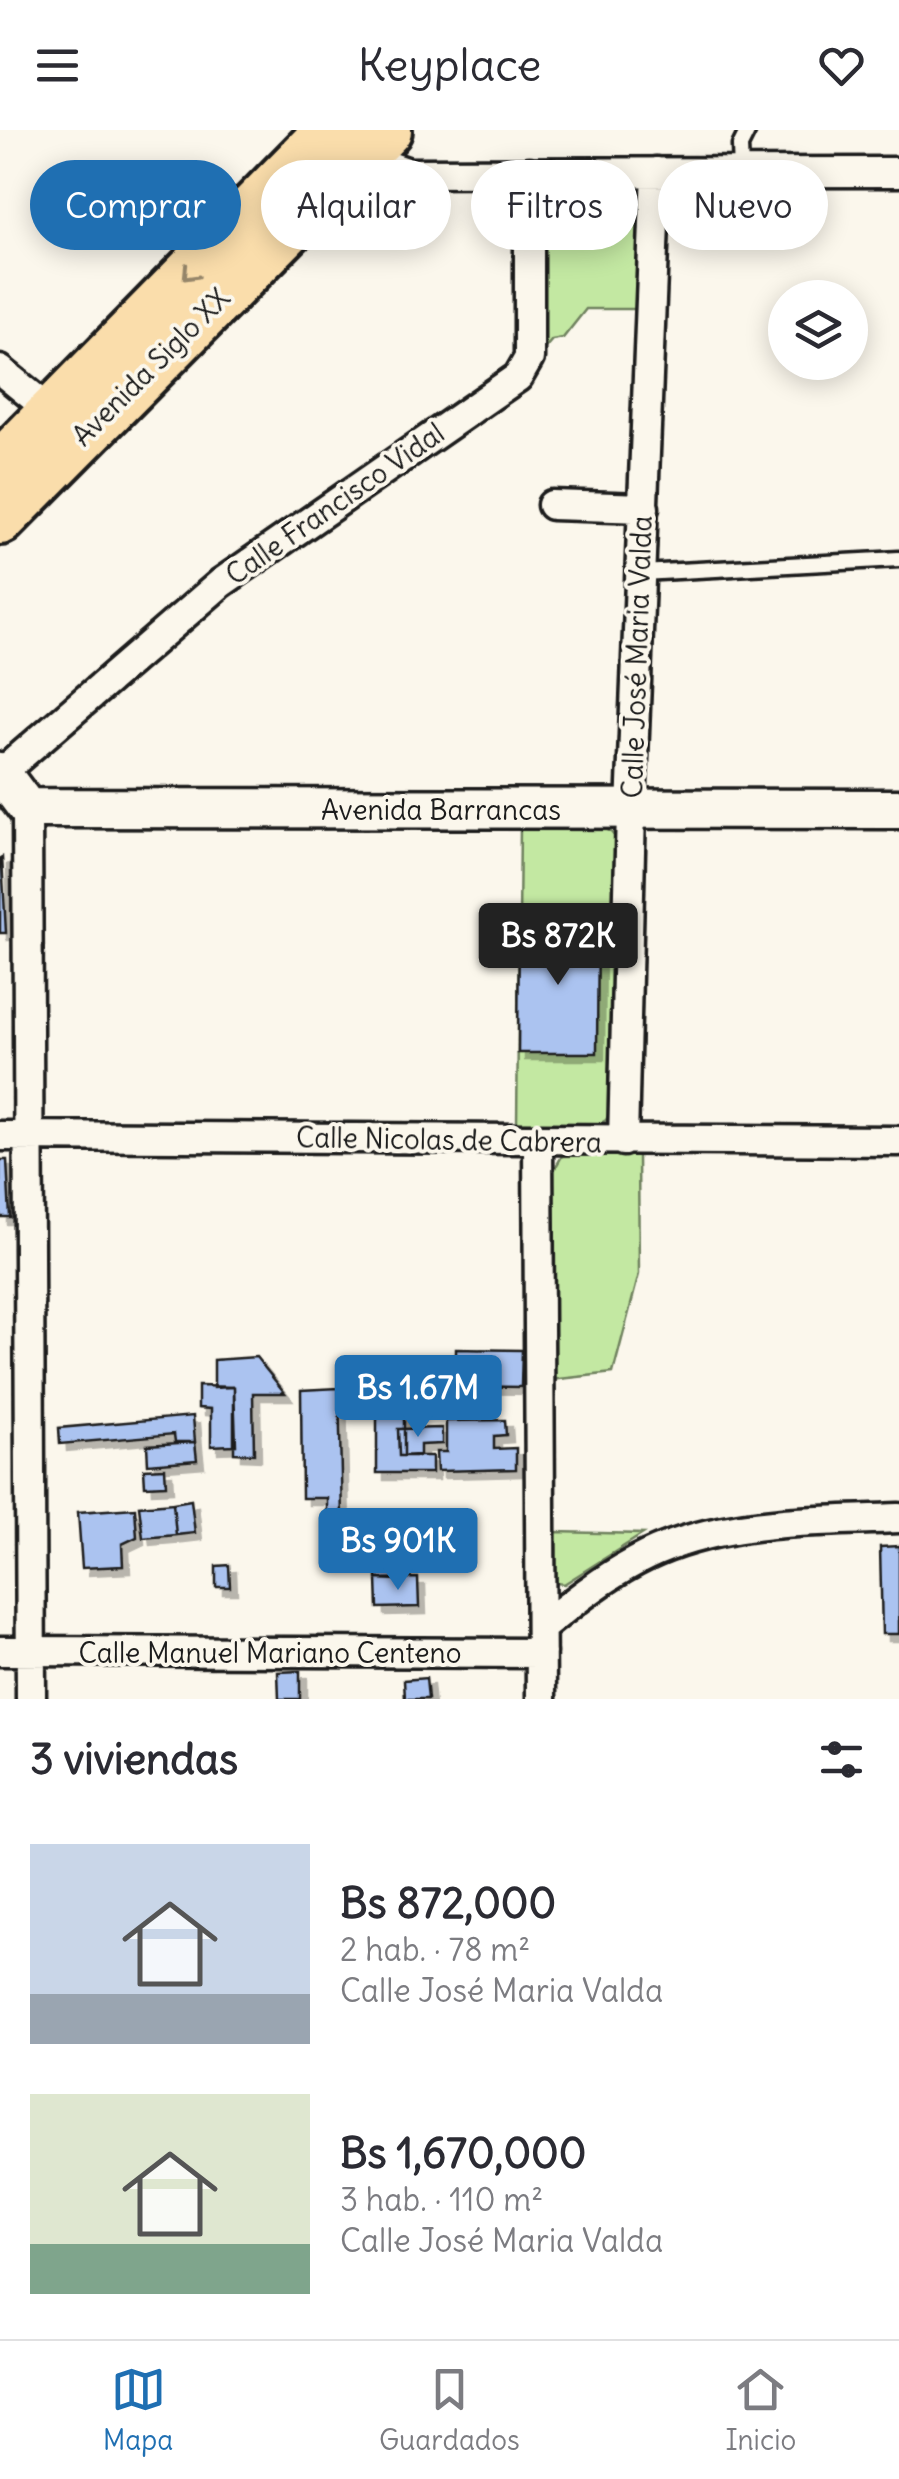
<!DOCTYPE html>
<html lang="es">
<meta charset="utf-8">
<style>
:root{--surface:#fff;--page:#f7f7f7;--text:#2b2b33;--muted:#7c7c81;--line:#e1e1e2;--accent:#1f6fb2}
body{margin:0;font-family:Delius,sans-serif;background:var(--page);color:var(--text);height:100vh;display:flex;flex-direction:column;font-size:38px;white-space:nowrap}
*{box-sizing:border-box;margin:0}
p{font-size:32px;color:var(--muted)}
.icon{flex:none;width:55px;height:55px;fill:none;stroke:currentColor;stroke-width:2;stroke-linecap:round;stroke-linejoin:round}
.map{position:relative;height:1569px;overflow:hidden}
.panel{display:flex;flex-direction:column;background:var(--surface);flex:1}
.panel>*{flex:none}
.banner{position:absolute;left:30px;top:30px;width:840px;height:90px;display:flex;gap:20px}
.fabs{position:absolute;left:768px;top:150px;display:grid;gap:20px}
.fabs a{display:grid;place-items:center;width:100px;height:100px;border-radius:50%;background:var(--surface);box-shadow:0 5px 25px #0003;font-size:50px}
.price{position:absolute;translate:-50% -85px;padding:0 22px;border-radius:10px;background:var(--accent);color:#fff;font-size:32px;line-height:65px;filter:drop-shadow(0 2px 5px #0008)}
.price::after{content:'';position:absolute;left:50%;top:60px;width:30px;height:22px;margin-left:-15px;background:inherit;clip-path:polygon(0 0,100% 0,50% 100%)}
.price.on{background:#222;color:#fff}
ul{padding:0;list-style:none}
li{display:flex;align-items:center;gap:30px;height:250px;padding:0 30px}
li span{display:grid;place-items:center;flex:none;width:280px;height:200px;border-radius:0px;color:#555}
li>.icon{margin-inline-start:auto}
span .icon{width:120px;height:120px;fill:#fffc;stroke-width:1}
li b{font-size:42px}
h2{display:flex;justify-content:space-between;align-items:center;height:120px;padding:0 30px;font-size:42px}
.pill{padding:0 35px;border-radius:45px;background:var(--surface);box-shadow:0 5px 25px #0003;font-size:35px;line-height:90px}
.pill.on{background:var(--accent);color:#fff}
header{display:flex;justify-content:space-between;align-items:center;height:130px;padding:0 30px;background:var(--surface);font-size:45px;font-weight:600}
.tab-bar{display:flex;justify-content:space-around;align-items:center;height:140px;border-top:2px solid var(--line);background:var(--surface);font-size:28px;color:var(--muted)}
.tab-bar a{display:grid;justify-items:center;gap:5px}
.tab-bar .on{color:var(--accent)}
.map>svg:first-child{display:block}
.green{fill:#c3e8a2;stroke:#70825f;stroke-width:2.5}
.building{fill:#abc3f0;stroke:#1c1c1c;stroke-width:2.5;filter:url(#shadow)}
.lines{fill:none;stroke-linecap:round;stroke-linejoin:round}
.lane-casing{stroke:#1c1c1c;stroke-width:21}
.street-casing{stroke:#1c1c1c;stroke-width:35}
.secondary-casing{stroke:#1c1c1c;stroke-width:45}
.highway-casing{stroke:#1c1c1c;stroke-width:58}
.lane{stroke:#fbf7ec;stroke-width:14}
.street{stroke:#fbf7ec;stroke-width:28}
.secondary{stroke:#fbf7ec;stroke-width:38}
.highway{stroke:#faddab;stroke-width:50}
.oneway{stroke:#96866b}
.labels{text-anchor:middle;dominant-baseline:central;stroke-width:8;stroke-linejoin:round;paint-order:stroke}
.street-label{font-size:28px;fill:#1c1c1c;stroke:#fbf7ec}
</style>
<header><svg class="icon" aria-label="menu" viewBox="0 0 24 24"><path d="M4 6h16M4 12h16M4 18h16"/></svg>Keyplace<svg class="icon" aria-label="heart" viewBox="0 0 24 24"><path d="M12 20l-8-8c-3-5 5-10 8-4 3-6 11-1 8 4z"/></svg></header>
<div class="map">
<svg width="899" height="1569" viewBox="0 0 899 1569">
<defs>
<filter id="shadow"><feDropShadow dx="7" dy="7" stdDeviation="0" flood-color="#0004"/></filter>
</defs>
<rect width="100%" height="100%" fill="#fbf7ec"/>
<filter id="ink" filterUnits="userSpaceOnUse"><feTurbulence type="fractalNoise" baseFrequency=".01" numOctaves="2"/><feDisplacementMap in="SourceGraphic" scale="20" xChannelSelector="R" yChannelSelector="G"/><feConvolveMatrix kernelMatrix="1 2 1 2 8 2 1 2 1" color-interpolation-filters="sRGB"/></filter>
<g filter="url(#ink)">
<!-- green -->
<path class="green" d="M622 56C633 60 638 64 641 76L637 179H586L563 208 552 210 540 224 541 72 549 60 554 57Z
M520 696 601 697 610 701 619 712 610 982 606 990 594 997 517 996Z
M638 1025 639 1144 613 1243 550 1250 551 1045 562 1026Z
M554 1402 643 1404 564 1454 557 1453 553 1446Z"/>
<!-- building -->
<path class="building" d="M2 727 6 803H0V728Z
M519 793H598L597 923H518Z
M0 1030H7L10 1087H0Z
M456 1219 522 1220 521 1257 456 1256Z
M256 1227 285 1263H253L254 1324 234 1323V1257L214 1258V1230Z
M377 1231H404V1326H432V1343H377Z
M198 1256 234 1257 236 1315 211 1316V1279L198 1278Z
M339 1258 342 1388H327V1368H302L301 1260Z
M193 1286 195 1312H175L174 1304 60 1314 59 1298Z
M505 1290 506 1305 494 1306V1319L516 1318V1339L437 1341 436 1322H446V1291Z
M442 1298V1314L420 1315V1325L399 1326 398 1299Z
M195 1312 197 1330 148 1334 147 1315Z
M165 1338 166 1355 145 1356 144 1339Z
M191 1370 195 1403 176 1405 173 1373Z
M173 1373 176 1405 143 1408 139 1376Z
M135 1378 137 1407 122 1414 123 1436 82 1438 78 1382Z
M378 1384 398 1385V1450L377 1449Z
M899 1416V1504H882L880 1417Z
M229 1435 230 1457H216V1436Z
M418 1448 419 1477 378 1478 377 1449Z
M300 1541V1569H279L278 1542Z
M426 1548 428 1569H405L404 1550Z"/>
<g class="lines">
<defs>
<path id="lane" d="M741 42 740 16 748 0
M641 443 899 429"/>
<path id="street" d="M353 17 360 26 409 43 899 42
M0 240 53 283
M552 375 644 378
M0 644 221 453 518 247 529 228V42
M27 678 31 1569
M0 1006 899 1011
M538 1010 541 1569
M623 1011 631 680 656 42
M542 1497C572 1473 602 1449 636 1431 716 1388 811 1392 899 1388
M0 1521 541 1523"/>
<path id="secondary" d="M0 642 27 678 899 679"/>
<path id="highway" d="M0 337 331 0
M0 389 386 0"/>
</defs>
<!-- lane casing -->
<use href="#lane" class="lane-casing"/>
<!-- street casing -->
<use href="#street" class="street-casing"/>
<!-- secondary casing -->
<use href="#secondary" class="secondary-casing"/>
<!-- highway casing -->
<use href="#highway" class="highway-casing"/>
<!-- lane -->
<use href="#lane" class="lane"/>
<!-- street -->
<use href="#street" class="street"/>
<!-- secondary -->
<use href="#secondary" class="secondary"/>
<!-- highway -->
<use href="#highway" class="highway"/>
</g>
<!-- one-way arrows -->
<defs><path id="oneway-chevron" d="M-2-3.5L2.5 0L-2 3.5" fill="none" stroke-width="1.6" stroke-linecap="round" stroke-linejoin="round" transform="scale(2.5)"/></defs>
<use class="oneway" href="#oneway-chevron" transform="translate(189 144) rotate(134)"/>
</g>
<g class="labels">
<!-- street labels -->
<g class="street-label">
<text transform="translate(151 237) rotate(-45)">Avenida Siglo XX</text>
<text transform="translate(335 374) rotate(-35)">Calle Francisco Vidal</text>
<text transform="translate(637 527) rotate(-88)">Calle José Maria Valda</text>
<text x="441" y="680">Avenida Barrancas</text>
<text transform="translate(449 1010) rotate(1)">Calle Nicolas de Cabrera</text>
<text x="270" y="1523">Calle Manuel Mariano Centeno</text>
</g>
</g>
</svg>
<div class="fabs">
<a><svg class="icon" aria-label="layers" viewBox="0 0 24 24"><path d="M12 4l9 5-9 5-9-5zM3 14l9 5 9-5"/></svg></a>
</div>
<b class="price on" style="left:558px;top:858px">Bs 872K</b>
<b class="price" style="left:418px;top:1310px">Bs 1.67M</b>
<b class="price" style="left:398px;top:1463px">Bs 901K</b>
<div class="banner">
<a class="pill on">Comprar</a>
<a class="pill">Alquilar</a>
<a class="pill">Filtros</a>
<a class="pill">Nuevo</a>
</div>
</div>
<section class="panel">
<h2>3 viviendas<svg class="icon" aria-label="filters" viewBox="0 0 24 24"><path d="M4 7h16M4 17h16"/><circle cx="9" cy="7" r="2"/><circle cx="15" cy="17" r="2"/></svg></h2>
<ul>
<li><span style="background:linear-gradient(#c9d6e8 75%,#9aa5b1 0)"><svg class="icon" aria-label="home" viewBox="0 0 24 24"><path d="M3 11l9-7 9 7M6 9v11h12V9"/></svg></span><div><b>Bs 872,000</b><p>2 hab. · 78 m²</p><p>Calle José Maria Valda</p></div></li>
<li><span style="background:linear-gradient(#dfe7d0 75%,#7fa58c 0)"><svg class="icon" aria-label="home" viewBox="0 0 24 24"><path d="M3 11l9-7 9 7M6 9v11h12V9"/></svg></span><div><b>Bs 1,670,000</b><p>3 hab. · 110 m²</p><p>Calle José Maria Valda</p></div></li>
</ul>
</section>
<nav class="tab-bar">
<a class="on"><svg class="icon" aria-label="map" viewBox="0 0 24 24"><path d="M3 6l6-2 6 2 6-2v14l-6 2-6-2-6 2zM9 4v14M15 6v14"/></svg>Mapa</a>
<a><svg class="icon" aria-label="saved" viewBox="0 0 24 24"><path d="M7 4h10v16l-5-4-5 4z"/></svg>Guardados</a>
<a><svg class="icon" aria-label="home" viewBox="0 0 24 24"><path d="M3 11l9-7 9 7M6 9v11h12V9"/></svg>Inicio</a>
</nav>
